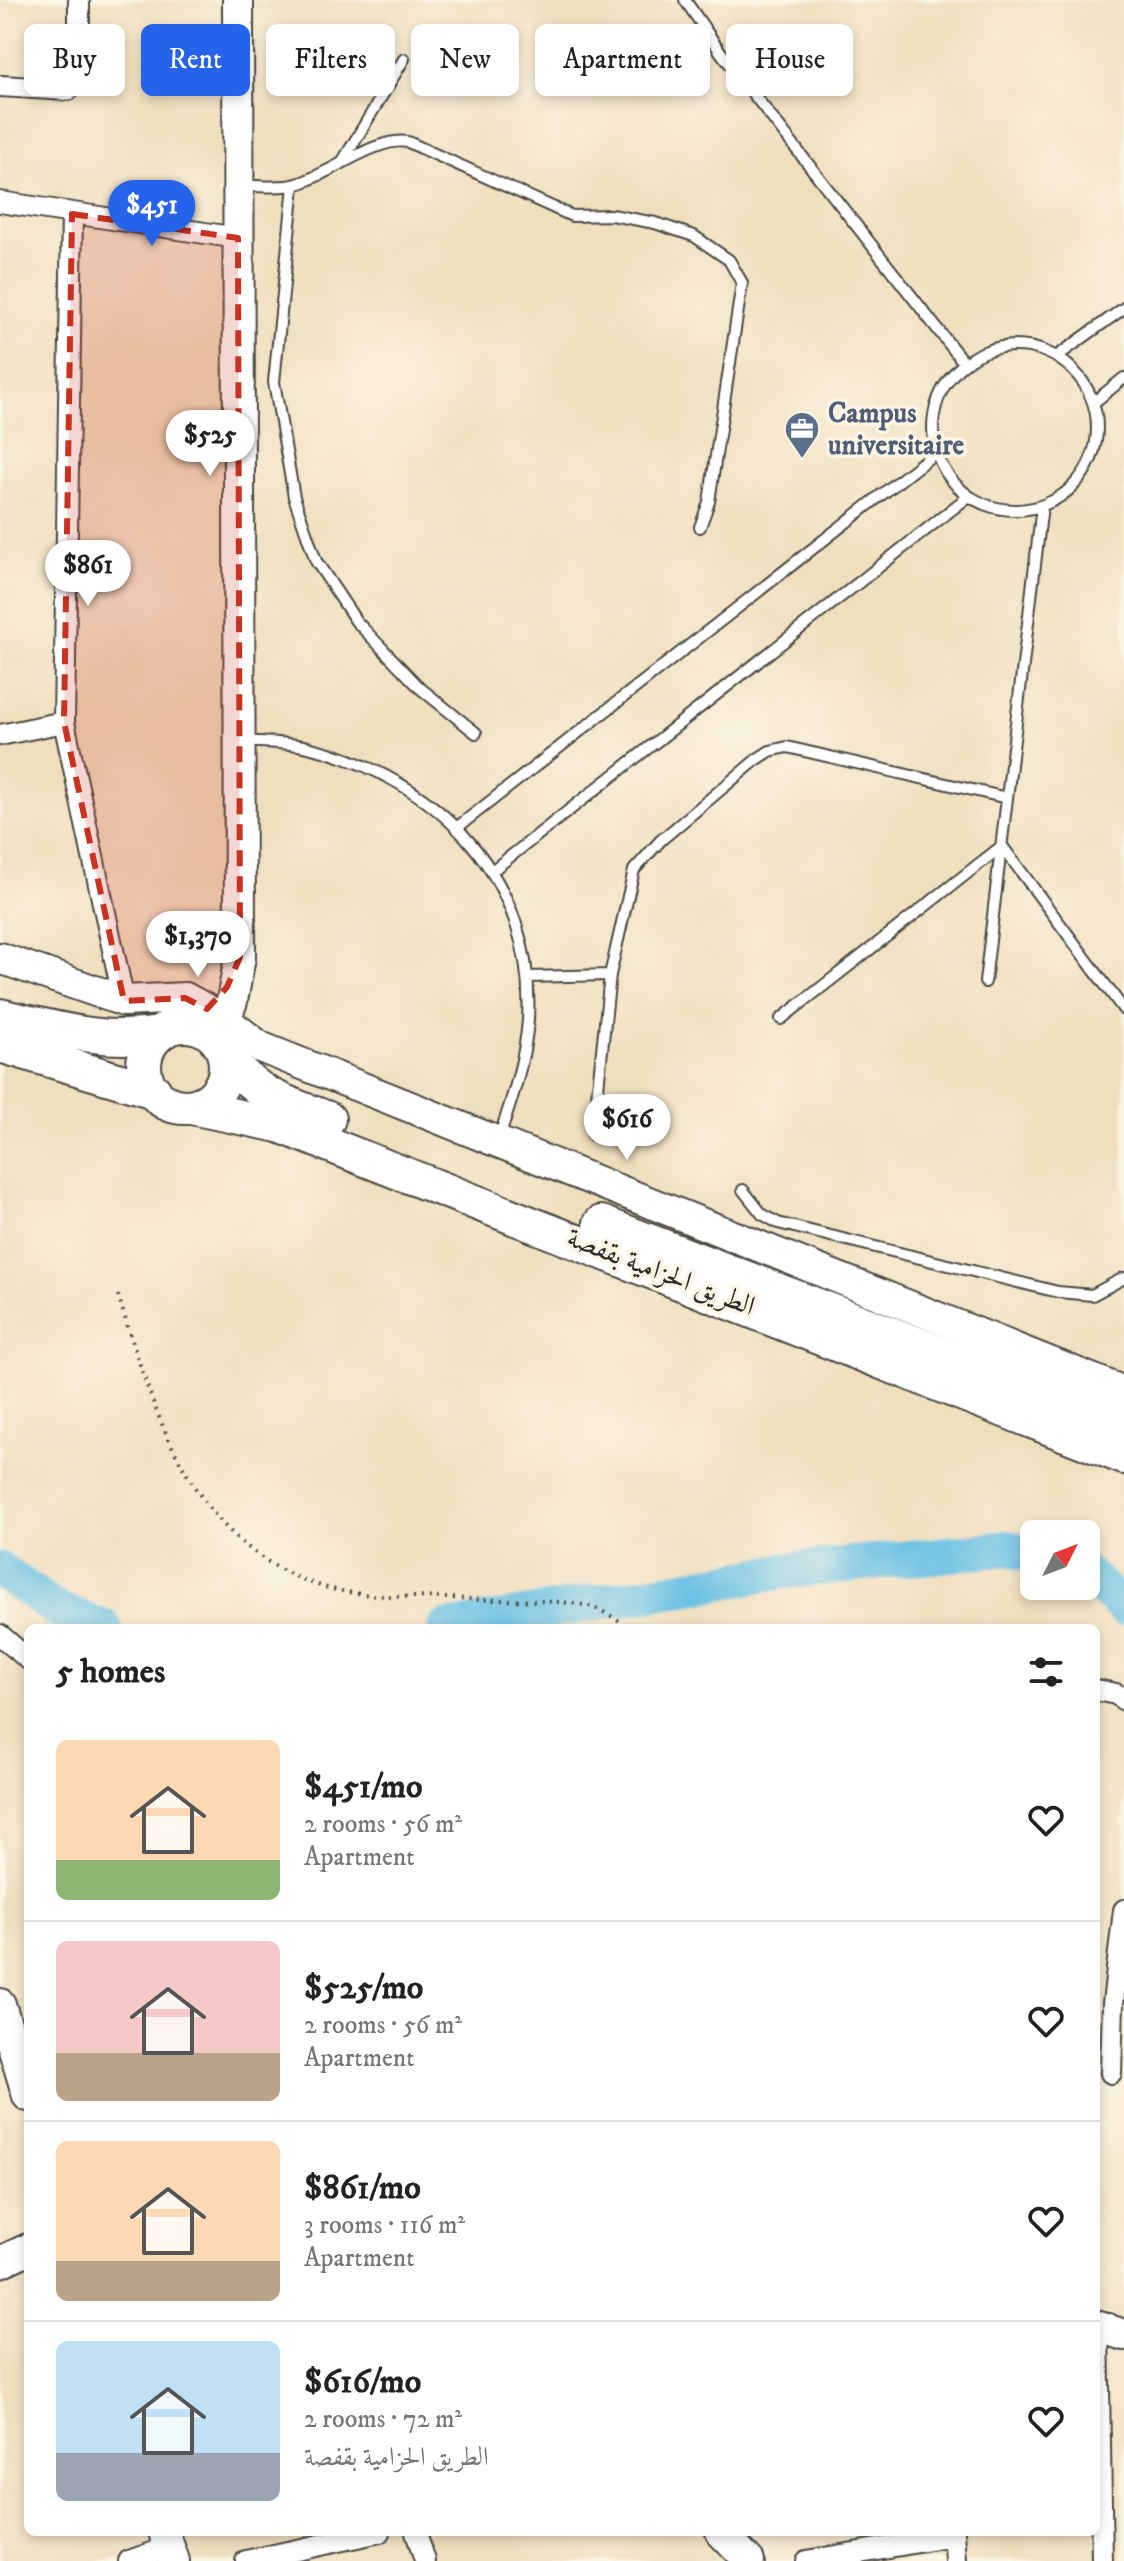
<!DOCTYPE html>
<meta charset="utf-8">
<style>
:root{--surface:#fff;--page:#f6f6f6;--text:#222;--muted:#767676;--line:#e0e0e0;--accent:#2563eb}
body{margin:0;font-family:"IM FELL DW Pica",Amiri,serif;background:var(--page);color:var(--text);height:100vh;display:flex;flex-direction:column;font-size:30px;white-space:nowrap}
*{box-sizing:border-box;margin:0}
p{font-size:26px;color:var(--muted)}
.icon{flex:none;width:44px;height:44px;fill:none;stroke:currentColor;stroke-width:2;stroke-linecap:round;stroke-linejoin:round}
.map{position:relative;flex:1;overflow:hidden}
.drawer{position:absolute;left:24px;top:1624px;width:1076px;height:912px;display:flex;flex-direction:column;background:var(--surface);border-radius:12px;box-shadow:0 4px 12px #0003}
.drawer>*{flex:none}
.top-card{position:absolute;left:24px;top:24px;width:1076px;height:72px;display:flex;gap:16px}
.needle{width:52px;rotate:48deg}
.buttons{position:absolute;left:1020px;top:1520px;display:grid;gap:16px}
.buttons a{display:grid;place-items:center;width:80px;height:80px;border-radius:12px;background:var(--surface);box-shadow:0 4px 12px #0003;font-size:40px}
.price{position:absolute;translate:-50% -68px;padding:0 18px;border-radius:28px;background:#fff;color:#222;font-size:26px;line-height:52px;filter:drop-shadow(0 2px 4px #0008)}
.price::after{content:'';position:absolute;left:50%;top:48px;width:24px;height:18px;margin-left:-12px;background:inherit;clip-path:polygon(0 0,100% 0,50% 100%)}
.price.active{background:var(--accent);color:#fff}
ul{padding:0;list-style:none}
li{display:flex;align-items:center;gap:24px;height:200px;padding:0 32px}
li+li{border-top:2px solid var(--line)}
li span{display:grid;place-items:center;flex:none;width:224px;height:160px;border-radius:12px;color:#555}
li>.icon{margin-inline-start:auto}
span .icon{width:96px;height:96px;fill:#fffc;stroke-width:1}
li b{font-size:34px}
h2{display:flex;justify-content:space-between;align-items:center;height:96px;padding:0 32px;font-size:34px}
.chip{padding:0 28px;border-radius:12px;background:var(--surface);box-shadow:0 4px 12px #0003;font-size:28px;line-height:72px}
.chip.active{background:var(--accent);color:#fff}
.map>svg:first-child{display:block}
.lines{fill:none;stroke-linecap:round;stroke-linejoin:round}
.river{stroke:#66c0e4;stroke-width:36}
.lane-casing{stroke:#494641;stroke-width:14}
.street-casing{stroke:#494641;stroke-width:24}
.secondary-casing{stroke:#494641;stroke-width:34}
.primary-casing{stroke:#494641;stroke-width:38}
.path{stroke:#494641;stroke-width:4;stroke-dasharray:2 6;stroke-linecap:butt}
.lane{stroke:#fff;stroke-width:10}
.street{stroke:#fff;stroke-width:20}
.secondary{stroke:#fff;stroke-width:30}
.primary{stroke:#fff;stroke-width:34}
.marked{fill:#c8321e;fill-opacity:0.2;stroke:#c8321e;stroke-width:6;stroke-dasharray:16 10;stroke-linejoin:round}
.labels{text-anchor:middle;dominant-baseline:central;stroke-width:7;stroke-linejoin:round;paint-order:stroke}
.service-label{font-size:28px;font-weight:bold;fill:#4e5e75;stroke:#fcf5e5;text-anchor:start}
.street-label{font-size:28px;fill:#2b2b2b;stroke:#fcf5e5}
</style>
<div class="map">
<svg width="1124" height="2561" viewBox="0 0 1124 2561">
<rect width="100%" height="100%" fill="#fcf5e5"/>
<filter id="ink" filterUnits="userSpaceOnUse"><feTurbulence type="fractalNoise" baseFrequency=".0125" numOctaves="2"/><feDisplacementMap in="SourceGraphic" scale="16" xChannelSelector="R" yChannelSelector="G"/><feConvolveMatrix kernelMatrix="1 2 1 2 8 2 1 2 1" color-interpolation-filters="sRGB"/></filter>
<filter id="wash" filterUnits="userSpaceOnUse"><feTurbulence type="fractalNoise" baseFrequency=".006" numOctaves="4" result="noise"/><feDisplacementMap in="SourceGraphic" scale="32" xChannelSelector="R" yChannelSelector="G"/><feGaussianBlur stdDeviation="1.8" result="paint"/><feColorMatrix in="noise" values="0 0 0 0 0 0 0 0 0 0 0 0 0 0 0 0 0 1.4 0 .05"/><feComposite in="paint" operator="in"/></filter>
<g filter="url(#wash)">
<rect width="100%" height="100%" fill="#f0dfbe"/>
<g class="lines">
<!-- river -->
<path class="river" d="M0 1570 54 1608 105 1628
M1086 1574 1124 1608
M446 1628 785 1571 1008 1548 1034 1555"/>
</g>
</g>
<g filter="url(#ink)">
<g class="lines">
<defs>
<path id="lane" d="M685 0 722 54 964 363
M341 164 404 59
M294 185 274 382 294 497 316 561 356 621 420 688 476 733
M240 186C258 185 280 189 297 184 331 174 377 136 408 142L572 216 612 215 655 223 694 236 729 260 742 283 709 502 700 527
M933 428a82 82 0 1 1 164 0a82 82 0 1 1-164 0Z
M1056 357 1124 308
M1093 403 1124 378
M241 741C263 743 287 742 308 747 439 779 536 879 528 1020 525 1061 512 1099 499 1138
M459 826 936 452
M493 870 969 496
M527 977 610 975
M985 982 1042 506
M781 1019 1002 846 1124 1010
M593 1135 610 975 634 870 661 840 756 760 770 751 787 747 1007 798
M743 1190 762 1214 778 1223 1058 1292 1092 1295 1124 1278"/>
<path id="street" d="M0 86 68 90 79 67V0
M0 202 238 238
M72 214 64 722 124 1001
M0 735 64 722
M0 1635 28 1659
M1096 1690 1116 1694 1124 1700
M1111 2073 1113 2003 1124 1910
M416 2532 425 2561
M954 2532 956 2561
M129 2561 169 2547
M246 2561 380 2532
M806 2561 954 2536
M1102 2561 1098 2327 1109 2324"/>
<path id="secondary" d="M0 958 124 1001 185 998 225 1020 260 1047 1124 1392
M218 1039 232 1001 240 957 238 0
M0 2004 28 2096
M0 2262 28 2249
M1096 2326 1124 2335
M164 2532 174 2561
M721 2532 749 2561"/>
<path id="primary" d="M0 1016C54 1028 104 1044 159 1034
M144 1066a41 41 0 1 1 82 0a41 41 0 1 1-82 0Z
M0 1045 154 1091
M225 1055C257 1096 281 1101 328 1119
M191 1107 279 1125 1124 1457
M601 1223 1124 1423"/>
</defs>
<!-- lane casing -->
<use href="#lane" class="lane-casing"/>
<!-- street casing -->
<use href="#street" class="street-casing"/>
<!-- secondary casing -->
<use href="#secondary" class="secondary-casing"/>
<!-- primary casing -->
<use href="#primary" class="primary-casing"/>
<!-- path -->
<path class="path" d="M118 1295C154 1412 190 1545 321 1586 363 1599 422 1596 467 1599 499 1601 560 1599 589 1606 603 1610 619 1621 632 1628"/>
<!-- lane -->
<use href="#lane" class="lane"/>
<!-- street -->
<use href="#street" class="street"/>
<!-- secondary -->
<use href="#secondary" class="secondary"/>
<!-- primary -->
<use href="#primary" class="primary"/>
</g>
</g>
<!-- marked area -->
<path class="marked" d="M72 214 238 238 240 957 227 987 207 1009 185 998 124 1001 64 722Z"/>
<!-- icons -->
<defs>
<symbol id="office-pin" viewBox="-11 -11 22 30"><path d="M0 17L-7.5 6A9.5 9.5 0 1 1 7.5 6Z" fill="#5c6f8a" stroke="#fcf5e5"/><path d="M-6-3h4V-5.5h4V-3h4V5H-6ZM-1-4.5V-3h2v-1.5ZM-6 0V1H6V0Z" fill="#fff"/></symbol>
</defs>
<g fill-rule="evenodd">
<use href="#office-pin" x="782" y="409" width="40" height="54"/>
</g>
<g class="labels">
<!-- service labels -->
<g class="service-label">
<text x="828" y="413">Campus<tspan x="828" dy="32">universitaire</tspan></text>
</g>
<!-- street labels -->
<g class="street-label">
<text transform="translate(661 1272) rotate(21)">الطريق الحزامية بقفصة</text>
</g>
</g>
</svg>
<div class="buttons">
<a><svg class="needle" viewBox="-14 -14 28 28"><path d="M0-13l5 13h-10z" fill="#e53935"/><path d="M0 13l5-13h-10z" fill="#767676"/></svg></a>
</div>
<b class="price active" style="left:152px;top:248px">$451</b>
<b class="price" style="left:210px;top:478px">$525</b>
<b class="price" style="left:88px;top:608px">$861</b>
<b class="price" style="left:198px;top:979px">$1,370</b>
<b class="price" style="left:627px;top:1162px">$616</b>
<div class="top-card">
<a class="chip">Buy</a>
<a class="chip active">Rent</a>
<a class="chip">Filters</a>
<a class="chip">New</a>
<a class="chip">Apartment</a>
<a class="chip">House</a>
</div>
<section class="drawer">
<h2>5 homes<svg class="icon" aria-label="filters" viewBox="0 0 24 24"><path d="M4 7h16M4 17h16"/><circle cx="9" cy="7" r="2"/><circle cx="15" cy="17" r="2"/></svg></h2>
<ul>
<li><span style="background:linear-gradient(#ffd9b3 75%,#8fb573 0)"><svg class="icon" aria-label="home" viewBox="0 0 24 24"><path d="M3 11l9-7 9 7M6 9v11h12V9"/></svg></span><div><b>$451/mo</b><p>2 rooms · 56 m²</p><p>Apartment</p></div><svg class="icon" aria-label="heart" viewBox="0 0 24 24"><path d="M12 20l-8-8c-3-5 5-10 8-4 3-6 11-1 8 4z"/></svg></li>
<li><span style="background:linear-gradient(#f6c9c9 70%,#b9a48a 0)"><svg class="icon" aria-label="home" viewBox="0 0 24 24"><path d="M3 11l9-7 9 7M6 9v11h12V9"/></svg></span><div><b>$525/mo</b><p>2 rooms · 56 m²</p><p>Apartment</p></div><svg class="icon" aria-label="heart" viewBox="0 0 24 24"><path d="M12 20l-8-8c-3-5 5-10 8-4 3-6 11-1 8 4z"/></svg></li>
<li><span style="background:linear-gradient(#ffd9b3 75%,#b9a48a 0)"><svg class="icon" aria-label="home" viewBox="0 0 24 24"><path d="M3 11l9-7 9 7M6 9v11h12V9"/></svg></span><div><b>$861/mo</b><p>3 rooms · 116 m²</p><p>Apartment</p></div><svg class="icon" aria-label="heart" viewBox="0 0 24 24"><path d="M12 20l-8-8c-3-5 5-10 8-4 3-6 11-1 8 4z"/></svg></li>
<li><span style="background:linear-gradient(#bfe0f5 70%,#9aa5b1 0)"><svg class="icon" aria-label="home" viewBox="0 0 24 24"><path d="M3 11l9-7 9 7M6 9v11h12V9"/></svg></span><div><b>$616/mo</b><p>2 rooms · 72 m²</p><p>الطريق الحزامية بقفصة</p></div><svg class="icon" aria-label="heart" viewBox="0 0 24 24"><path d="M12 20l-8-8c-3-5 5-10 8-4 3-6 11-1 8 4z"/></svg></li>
</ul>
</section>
</div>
